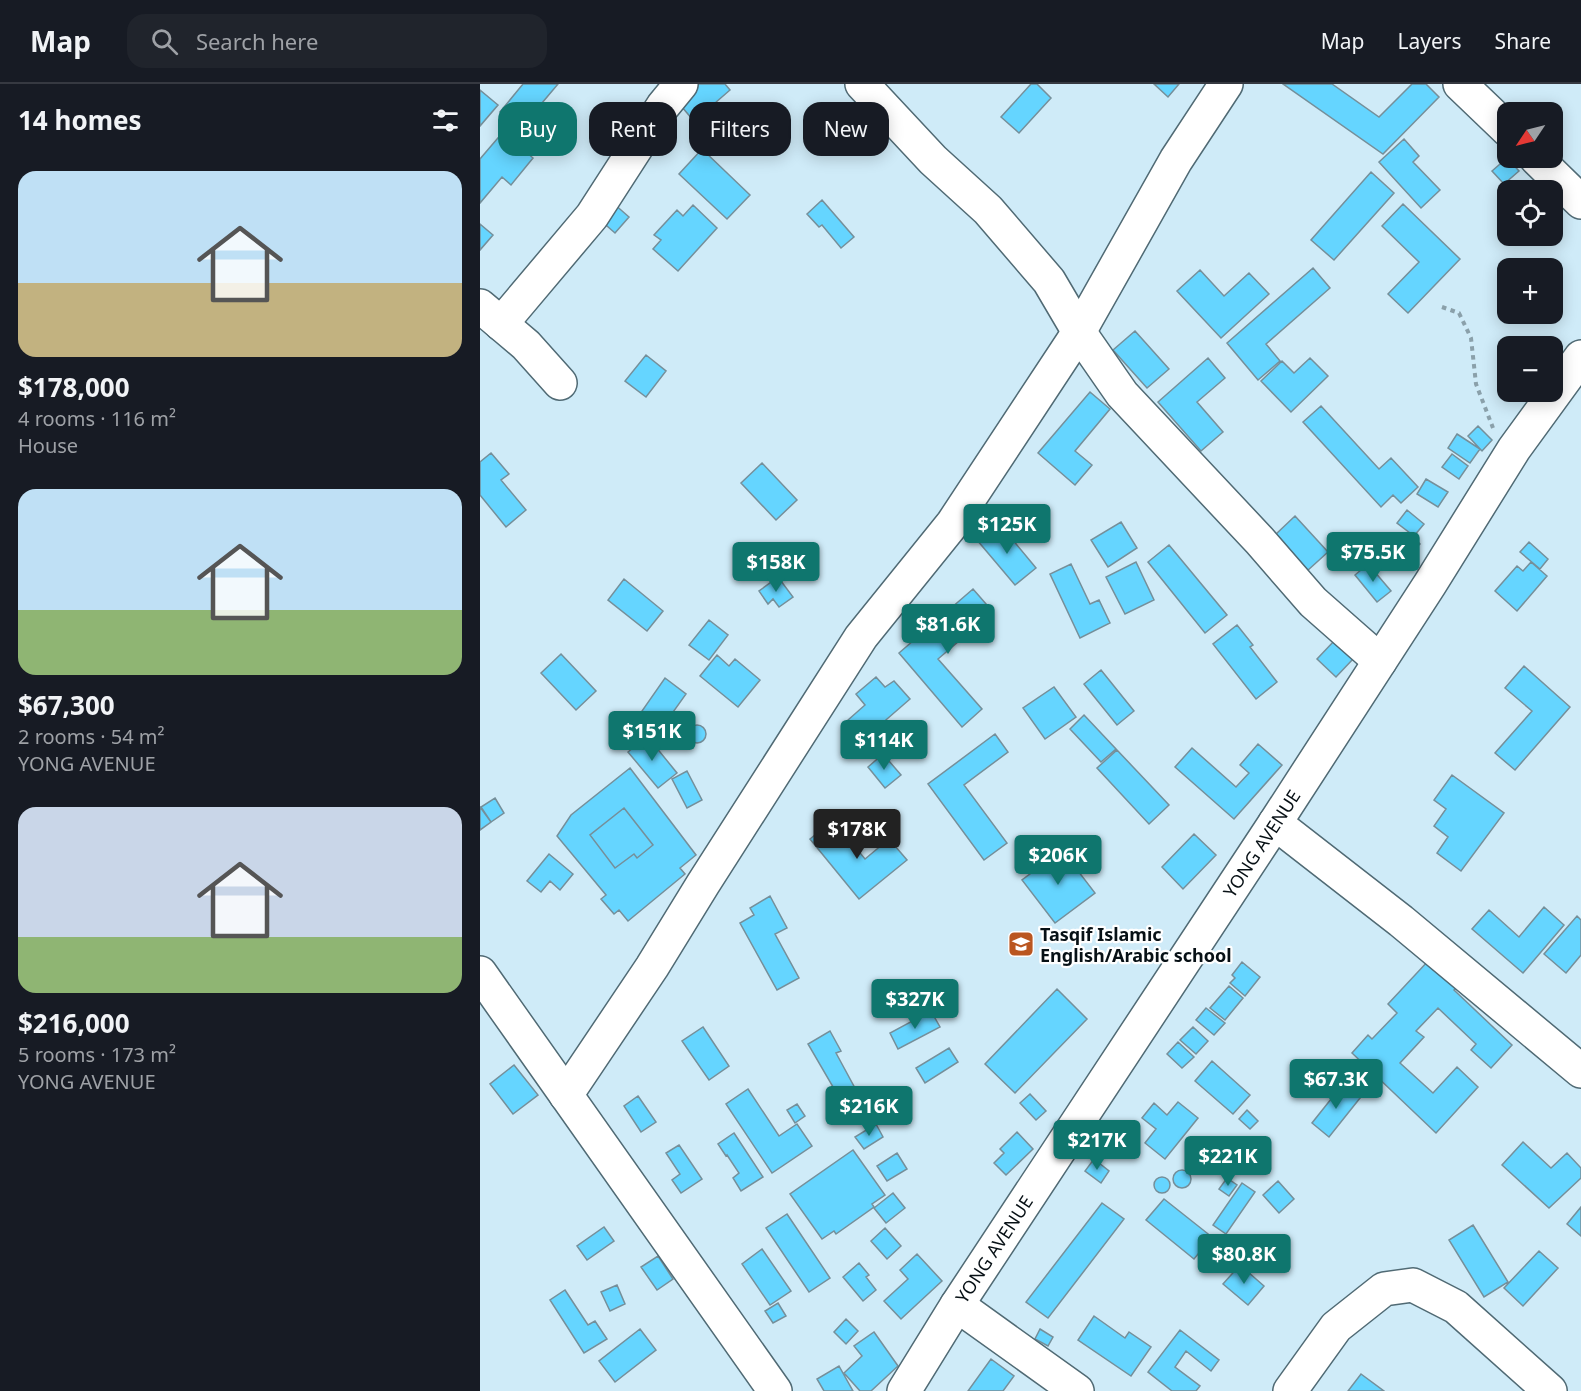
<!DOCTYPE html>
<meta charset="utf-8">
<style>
:root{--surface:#171b24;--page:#20242c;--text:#f1f3f6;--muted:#9ea1a6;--line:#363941;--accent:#0f766e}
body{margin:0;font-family:"Noto Sans",sans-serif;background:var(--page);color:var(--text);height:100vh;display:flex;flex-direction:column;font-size:22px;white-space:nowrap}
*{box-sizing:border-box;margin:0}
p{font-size:20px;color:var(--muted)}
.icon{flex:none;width:33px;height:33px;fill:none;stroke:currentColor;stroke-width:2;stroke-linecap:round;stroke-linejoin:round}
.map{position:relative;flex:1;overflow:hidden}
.drawer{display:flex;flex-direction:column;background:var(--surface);width:480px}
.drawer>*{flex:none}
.banner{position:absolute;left:18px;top:18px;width:570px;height:54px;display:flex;gap:12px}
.needle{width:39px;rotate:235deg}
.controls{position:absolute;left:1017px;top:18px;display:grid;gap:12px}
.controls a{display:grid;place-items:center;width:66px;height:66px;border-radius:12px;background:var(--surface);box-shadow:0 3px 15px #0003;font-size:30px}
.price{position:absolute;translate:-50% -51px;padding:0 14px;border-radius:6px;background:var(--accent);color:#fff;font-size:20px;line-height:39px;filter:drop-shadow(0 2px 3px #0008)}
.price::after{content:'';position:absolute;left:50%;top:36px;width:18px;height:14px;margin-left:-9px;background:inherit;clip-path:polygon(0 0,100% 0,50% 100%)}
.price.on{background:#222;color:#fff}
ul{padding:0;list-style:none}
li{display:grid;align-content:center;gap:12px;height:318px;padding:0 18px}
li span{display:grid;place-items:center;height:186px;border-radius:18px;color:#555}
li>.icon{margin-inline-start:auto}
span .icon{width:108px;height:108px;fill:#fffc;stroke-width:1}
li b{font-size:26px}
h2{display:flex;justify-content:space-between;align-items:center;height:72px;padding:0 18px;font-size:26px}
.tag{padding:0 21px;border-radius:18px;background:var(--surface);box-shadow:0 3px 15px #0003;font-size:21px;line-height:54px}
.tag.on{background:var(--accent);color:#fff}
header{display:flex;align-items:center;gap:36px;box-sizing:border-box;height:84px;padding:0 30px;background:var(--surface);border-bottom:2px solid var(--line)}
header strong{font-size:28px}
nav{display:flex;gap:33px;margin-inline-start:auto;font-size:21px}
.search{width:420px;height:54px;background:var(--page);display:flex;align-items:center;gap:15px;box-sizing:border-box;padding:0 21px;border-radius:18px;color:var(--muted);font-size:22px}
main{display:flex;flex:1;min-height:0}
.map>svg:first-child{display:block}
.building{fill:#65d5ff;stroke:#758f9a;stroke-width:1.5;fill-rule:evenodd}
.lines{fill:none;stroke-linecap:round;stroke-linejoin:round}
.minor-casing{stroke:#506a74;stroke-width:36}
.path{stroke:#8aa0aa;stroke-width:4;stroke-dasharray:4.5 4.5;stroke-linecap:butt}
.minor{stroke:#fff;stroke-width:33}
.labels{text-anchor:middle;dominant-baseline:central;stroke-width:4.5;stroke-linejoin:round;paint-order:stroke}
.street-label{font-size:18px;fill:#071015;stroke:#fff}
.poi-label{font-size:18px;font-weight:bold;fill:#071015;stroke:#fff;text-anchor:start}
</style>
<header>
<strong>Map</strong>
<div class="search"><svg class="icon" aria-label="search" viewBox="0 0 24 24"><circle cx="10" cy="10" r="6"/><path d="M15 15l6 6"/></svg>Search here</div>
<nav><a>Map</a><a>Layers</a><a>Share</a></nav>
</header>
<main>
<section class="drawer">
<h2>14 homes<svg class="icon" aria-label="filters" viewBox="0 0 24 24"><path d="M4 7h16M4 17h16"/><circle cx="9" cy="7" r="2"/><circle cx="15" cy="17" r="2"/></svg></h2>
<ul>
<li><span style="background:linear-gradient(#bfe0f5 60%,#c2b280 0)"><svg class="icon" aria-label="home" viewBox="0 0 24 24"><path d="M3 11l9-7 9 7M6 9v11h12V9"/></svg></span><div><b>$178,000</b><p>4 rooms · 116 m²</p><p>House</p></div></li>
<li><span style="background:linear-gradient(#bfe0f5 65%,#8fb573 0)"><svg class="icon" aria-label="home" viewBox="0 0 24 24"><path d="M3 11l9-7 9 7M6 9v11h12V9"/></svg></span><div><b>$67,300</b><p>2 rooms · 54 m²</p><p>YONG AVENUE</p></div></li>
<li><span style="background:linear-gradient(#c9d6e8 70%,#8fb573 0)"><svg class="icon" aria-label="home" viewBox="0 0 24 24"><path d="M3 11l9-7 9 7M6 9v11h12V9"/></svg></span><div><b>$216,000</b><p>5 rooms · 173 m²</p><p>YONG AVENUE</p></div></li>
</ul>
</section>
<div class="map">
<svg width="1101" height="1307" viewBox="0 0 1101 1307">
<rect width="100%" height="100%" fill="#cfebf8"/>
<!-- building -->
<path class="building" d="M43 0H78L62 19 72 27 50 53 20 28Z
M215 0H245L250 6 235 19 257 45 236 63 196 16Z
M551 0H557L571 14 539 49 521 33Z
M674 0H699L688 13Z
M803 0H852L899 33 932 0H946L959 13 903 70Z
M0 6 18 21 0 42Z
M23 48 53 74 31 101 22 93 0 119V75Z
M924 55 939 72 933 78 960 106 941 124 899 78Z
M222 65 270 111 247 135 199 90Z
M1027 74 1039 87 1024 100 1012 87Z
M891 88 914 109 854 176 831 156Z
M342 116 374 153 361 164 342 141 339 143 327 130Z
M133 119 149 133 135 149 119 135Z
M923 120 980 175 928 229 908 210 939 178 902 142Z
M213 121 237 144 198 187 173 165 181 156 174 151 197 126 203 132Z
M0 140 13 151 0 166Z
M833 184 850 204 786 260 800 277 778 296 747 259Z
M720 186 744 212 769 189 789 210 741 254 697 207Z
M655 247 689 285 667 304 633 266Z
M166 271 186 287 166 313 145 297Z
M728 274 745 294 717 318 743 348 721 367 678 318Z
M830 274 848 292 811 328 781 297 802 277 814 289Z
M610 308 630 325 595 367 612 381 595 401 558 369Z
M841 322 899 385 911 374 938 403 921 419 913 411 901 423 823 338Z
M998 342 1012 356 1002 367 988 352Z
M977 350 1000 365 990 379 968 364Z
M11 369 29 390 21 396 46 426 26 443 0 411V378Z
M972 370 988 382 979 395 962 383Z
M282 379 317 416 296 436 261 399Z
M946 395 968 408 958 423 937 410Z
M927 426 944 440 934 452 917 439Z
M815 432 848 468 827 487 795 451Z
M641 438 657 464 628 483 611 456Z
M516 441 529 457 532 455 556 484 535 501 497 456Z
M933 453 940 460 930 469 923 461Z
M1049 458 1068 475 1060 485 1040 468Z
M689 461 747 531 725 549 668 478Z
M656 478 674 516 645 530 626 493Z
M1051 478 1067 492 1037 527 1015 507 1037 482 1043 487Z
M591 480 610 520 619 516 630 539 600 554 570 490Z
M888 480 911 507 897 518 875 491Z
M298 493 313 513 299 523 293 515 288 520 279 507Z
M144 495 183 527 167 547 128 516Z
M493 505 513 528 458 575 502 625 482 643 419 569Z
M229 536 248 551 229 576 209 561Z
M757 541 773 561 770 563 797 598 776 615 733 560Z
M854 557 873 575 856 593 837 575Z
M81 570 116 607 96 626 61 589Z
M237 571 249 582 255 575 280 596 258 623 220 592Z
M1044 582 1090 623 1035 686 1015 669 1052 627 1025 604Z
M621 586 654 627 637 641 604 600Z
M396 593 405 603 414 597 430 615 384 655 368 636 385 621 376 610Z
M185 594 206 610 176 652 155 637Z
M574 603 596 633 565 655 543 624Z
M604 631 636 665 621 678 590 645Z
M208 650a9 9 0 1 1 18 0a9 9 0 1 1-18 0Z
M187 654a9 9 0 1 1 18 0a9 9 0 1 1-18 0Z
M515 650 528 668 484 701 527 759 504 776 448 700Z
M167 652 197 689 178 704 148 668Z
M778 660 802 681 754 735 695 683 712 664 756 703 769 689 760 681Z
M637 666 689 721 669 740 617 684Z
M403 670 421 691 405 704 388 683Z
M150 684 216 771 200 784 205 790 148 837 139 826 134 830 121 815 126 811 77 752 91 731ZM144 724 173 761 157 774 154 770 135 784 110 751Z
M207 687 222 716 207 724 192 695Z
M972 691 1024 729 981 787 957 769 968 753 954 742 966 725 954 716Z
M15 714 24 729 11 738 1 723Z
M0 723 11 738 0 746Z
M144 724 173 761 157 774 154 770 135 784 110 751Z
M353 736 385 775 409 755 427 776 379 815 330 755Z
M714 750 736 771 703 805 682 783Z
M582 766 615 809 575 839 542 796Z
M69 770 93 790 80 806 70 797 61 808 47 797Z
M290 812 307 844 295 850 319 894 297 906 260 839 274 831 270 824Z
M1064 823 1084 841 1043 889 992 845 1009 826 1039 853Z
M1097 832 1101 836V871L1086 889 1064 870Z
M949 876 977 903 974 906 1032 961 1011 984 991 966 996 960 958 924 936 947 944 953 920 979 953 1009 977 983 998 1003 956 1049 872 969 888 951 892 955 917 929 908 920Z
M762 878 780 893 765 912 750 899 755 894 752 891Z
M749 902 763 914 745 936 730 924Z
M577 905 607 935 535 1009 505 980Z
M726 924 745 939 734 951 716 936Z
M451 927 460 943 418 965 410 949Z
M223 943 249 982 229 996 202 957Z
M713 943 728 957 716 970 700 956Z
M350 947 361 967 356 969 376 1006 360 1015 328 960Z
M698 958 714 973 702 984 687 970Z
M469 964 478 978 445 999 436 984Z
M732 977 770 1011 753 1030 715 997Z
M34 981 58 1011 33 1030 10 1000Z
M863 1000 880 1014 849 1053 832 1039Z
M268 1005 299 1052 317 1040 332 1062 292 1089 246 1020Z
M550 1010 566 1027 556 1036 540 1019Z
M158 1012 176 1038 161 1048 144 1022Z
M698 1018 718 1034 685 1075 665 1059 676 1045 662 1034 674 1019 687 1031Z
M317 1020 325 1032 315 1039 307 1026Z
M767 1026 778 1037 770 1045 759 1035Z
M396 1040 403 1053 384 1065 375 1053Z
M537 1048 553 1065 526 1091 514 1079 524 1069 520 1065Z
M254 1049 283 1093 261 1107 253 1094 259 1089 247 1071 246 1072 238 1060Z
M1043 1058 1071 1084 1087 1069 1101 1084V1094L1069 1124 1022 1081Z
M199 1061 222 1095 201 1109 192 1096 200 1090 186 1069Z
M373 1066 405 1111 392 1120 394 1123 356 1150 354 1147 342 1155 310 1110Z
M732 1067 755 1081 748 1093 725 1080Z
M417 1069 427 1085 407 1097 397 1082Z
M614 1075 629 1087 621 1099 605 1087Z
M693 1095a9 9 0 1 1 18 0a9 9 0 1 1-18 0Z
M674 1101a8 8 0 1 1 16 0a8 8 0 1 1-16 0Z
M747 1094 757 1101 749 1112 739 1105Z
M798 1097 814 1115 799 1129 783 1111Z
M762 1099 775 1108 746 1150 733 1141Z
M413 1109 425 1124 406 1139 394 1124Z
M684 1115 732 1153 714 1175 666 1136Z
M622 1119 644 1135 568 1234 546 1218Z
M1101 1123V1152L1087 1140Z
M307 1130 350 1194 329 1208 286 1144Z
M993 1141 1028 1198 1004 1213 969 1156Z
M124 1143 134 1157 107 1176 97 1162Z
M405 1144 421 1162 407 1175 391 1157Z
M282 1165 311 1207 290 1221 262 1180Z
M1059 1167 1078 1184 1043 1222 1024 1204Z
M437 1170 462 1197 421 1235 404 1217 428 1195 420 1186Z
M178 1172 193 1195 177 1206 161 1183Z
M379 1179 389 1191 386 1193 396 1206 383 1217 363 1193Z
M760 1181 784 1202 768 1221 743 1200Z
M137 1201 145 1220 130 1227 121 1208Z
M85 1206 108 1241 115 1237 127 1255 104 1269 70 1216Z
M298 1219 306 1232 293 1239 285 1227Z
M614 1232 645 1254 649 1248 671 1263 651 1292 598 1256Z
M366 1235 378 1247 366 1260 354 1248Z
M160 1245 176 1266 135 1298 119 1277Z
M560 1245 573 1253 568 1262 555 1255Z
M700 1246 739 1276 731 1287 706 1267 695 1283 720 1302 716 1307H692L668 1288Z
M394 1248 418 1282 391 1307H380L364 1289 382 1272 374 1262Z
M511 1275 534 1292 523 1307H488Z
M359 1282 373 1307H344L337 1295Z
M881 1290 904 1307H868Z"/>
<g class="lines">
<defs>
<g id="minor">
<path d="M382 0 453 76 508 126 569 197 599 248 642 310 780 457 833 518 900 577"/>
<path d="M980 0 1028 46"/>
<path d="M1056 74 1101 118"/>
<path d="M0 222 46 261 80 299"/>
<path d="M21 240 112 132 183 22 201 0"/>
<path d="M795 739 921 837 1101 987"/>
<path d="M0 889 295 1307"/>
<path d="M86 1011 172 883 223 800 381 553 473 439 599 248 696 76 746 0"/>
<path d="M477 1221 597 1307"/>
<path id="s1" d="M424 1307 477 1221 795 739 950 500 1034 365 1101 273"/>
<path d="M810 1307 856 1243 904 1205 933 1201 976 1223 1070 1307"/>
</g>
</defs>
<!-- minor casing -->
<use href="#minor" class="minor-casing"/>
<!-- path -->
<path class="path" d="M962 223 979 229 991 254 996 300 1013 344"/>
<!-- minor -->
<use href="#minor" class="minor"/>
</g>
<!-- icons -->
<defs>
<symbol id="school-square" viewBox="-11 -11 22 22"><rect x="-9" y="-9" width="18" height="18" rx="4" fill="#ba5620" stroke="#fff"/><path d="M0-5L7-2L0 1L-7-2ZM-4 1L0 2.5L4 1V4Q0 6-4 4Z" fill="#fff"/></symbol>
</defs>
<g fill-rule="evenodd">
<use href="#school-square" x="526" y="845" width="30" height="30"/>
</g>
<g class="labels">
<!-- street labels -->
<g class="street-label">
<text stroke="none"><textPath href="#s1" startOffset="654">YONG AVENUE</textPath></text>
<text stroke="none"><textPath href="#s1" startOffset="168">YONG AVENUE</textPath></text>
</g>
<!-- poi labels -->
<g class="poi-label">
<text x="560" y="850">Tasqif Islamic<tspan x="560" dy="21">English/Arabic school</tspan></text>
</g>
</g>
</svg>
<div class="controls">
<a><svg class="needle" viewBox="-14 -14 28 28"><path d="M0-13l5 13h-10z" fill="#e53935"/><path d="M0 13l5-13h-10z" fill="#9ea1a6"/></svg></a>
<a><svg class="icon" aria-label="locate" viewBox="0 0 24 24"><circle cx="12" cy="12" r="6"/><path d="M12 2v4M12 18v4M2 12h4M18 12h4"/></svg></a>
<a>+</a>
<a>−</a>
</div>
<b class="price" style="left:527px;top:471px">$125K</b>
<b class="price" style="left:893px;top:499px">$75.5K</b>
<b class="price" style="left:296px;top:509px">$158K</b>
<b class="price" style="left:468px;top:571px">$81.6K</b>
<b class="price" style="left:172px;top:678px">$151K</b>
<b class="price" style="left:404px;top:687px">$114K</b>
<b class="price on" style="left:377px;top:776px">$178K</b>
<b class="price" style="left:578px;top:802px">$206K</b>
<b class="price" style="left:435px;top:946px">$327K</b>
<b class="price" style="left:856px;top:1026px">$67.3K</b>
<b class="price" style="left:389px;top:1053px">$216K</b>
<b class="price" style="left:617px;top:1087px">$217K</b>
<b class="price" style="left:748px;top:1103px">$221K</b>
<b class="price" style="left:764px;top:1201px">$80.8K</b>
<div class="banner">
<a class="tag on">Buy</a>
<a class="tag">Rent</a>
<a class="tag">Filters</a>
<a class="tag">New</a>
</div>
</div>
</main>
